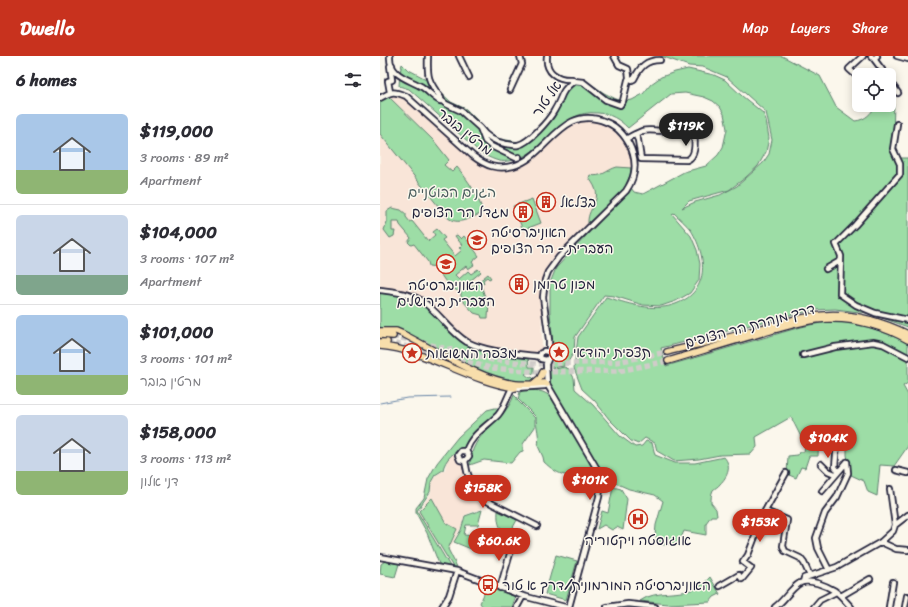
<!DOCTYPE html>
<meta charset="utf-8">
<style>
:root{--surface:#fff;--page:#f7f7f7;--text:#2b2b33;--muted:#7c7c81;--line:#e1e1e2;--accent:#c8321e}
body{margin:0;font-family:Sriracha,"Playpen Sans Hebrew",sans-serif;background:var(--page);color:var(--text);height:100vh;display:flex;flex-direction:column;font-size:15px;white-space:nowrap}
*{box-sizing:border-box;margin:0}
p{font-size:13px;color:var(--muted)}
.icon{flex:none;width:22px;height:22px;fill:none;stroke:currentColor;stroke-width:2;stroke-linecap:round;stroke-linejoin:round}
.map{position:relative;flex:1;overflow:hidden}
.drawer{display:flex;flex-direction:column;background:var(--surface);width:380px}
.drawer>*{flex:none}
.fabs{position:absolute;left:472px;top:12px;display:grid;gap:8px}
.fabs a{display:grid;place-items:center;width:44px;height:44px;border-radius:6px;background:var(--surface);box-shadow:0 2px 10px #0003;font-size:20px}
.price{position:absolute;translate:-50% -34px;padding:0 9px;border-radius:14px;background:var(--accent);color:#fff;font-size:13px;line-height:26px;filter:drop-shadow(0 1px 2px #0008)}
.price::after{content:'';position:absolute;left:50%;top:24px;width:12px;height:9px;margin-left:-6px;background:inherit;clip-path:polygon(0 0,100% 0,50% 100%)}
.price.active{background:#222;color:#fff}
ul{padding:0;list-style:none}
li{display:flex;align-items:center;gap:12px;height:100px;padding:0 16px}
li+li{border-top:1px solid var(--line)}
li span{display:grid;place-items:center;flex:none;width:112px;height:80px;border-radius:6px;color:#555}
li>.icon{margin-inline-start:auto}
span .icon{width:48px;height:48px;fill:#fffc;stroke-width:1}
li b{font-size:17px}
h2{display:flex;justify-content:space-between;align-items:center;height:48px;padding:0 16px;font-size:17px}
header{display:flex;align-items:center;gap:24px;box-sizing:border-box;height:56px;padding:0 20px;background:var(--accent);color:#fff}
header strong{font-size:19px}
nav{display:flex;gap:22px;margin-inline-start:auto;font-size:14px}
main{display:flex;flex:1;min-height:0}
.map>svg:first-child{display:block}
.built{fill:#f9e5d8}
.green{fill:#9ddda6;stroke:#608070}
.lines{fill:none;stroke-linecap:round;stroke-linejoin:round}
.stream{stroke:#6583a6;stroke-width:1}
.major-tunnel{stroke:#d0ccc9;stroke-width:5.5;stroke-dasharray:5.5 3;stroke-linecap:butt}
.minor-casing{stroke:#22223b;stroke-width:8}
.major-casing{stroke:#22223b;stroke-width:8}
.minor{stroke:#fbf7ec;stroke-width:4.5}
.major{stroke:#f8deab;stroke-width:5.5}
.labels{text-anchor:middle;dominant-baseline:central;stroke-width:3;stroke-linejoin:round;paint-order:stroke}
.street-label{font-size:14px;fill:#22223b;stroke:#fbf7ec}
.park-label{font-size:14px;fill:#475a5b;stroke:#fbf7ec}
.poi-label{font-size:14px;fill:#22223b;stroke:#fbf7ec;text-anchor:start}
</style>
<header>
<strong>Dwello</strong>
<nav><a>Map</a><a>Layers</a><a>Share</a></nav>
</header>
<main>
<section class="drawer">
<h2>6 homes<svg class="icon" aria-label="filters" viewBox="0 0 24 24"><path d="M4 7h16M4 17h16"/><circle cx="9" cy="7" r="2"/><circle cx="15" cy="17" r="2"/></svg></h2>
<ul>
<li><span style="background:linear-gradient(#a9c7e8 70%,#8fb573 0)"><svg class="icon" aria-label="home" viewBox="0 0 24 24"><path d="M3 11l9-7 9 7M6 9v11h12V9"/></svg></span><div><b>$119,000</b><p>3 rooms · 89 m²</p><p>Apartment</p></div></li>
<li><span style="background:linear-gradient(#c9d6e8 75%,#7fa58c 0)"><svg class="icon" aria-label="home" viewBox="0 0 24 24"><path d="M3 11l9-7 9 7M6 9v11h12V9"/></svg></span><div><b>$104,000</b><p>3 rooms · 107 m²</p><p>Apartment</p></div></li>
<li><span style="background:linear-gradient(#a9c7e8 75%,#8fb573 0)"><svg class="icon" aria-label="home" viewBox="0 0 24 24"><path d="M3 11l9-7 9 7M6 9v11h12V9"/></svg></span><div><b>$101,000</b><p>3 rooms · 101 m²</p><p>מרטין בובר</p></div></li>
<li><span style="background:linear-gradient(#c9d6e8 70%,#8fb573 0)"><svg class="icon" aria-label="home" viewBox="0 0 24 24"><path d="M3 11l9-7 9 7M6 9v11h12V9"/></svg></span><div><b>$158,000</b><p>3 rooms · 113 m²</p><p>דני אלון</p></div></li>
</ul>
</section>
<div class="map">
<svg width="528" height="551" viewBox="0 0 528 551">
<rect width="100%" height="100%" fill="#fbf7ec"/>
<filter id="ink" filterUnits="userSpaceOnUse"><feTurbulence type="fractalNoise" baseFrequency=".025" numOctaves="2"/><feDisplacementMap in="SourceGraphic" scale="8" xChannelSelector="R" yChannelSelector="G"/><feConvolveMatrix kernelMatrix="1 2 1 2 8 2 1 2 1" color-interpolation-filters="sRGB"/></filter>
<g filter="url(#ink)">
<!-- built -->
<path class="built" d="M16 37 25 41 103 105 119 110 141 108 149 105 180 76 193 68 201 65H217L223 66 236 73 247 89 252 105 253 115 249 127 165 215 161 228 162 294 157 297 137 298 119 296 86 285 0 232V44L11 38Z
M74 398 76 403 83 407 86 424 94 438 108 451 94 455 84 460 81 472 69 494 78 512H73L38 456 51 437V427L56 419 65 414 67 403Z"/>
<!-- green -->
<path class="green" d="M281 0H402L440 20 456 51 475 65C486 64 491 57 497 49H509V47L514 43 513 91 519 102H528V271L488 257 455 253 434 254 410 259 281 292 286 310C318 301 350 291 383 282 409 275 433 265 461 266 484 267 506 278 528 286V327L523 330 528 339V390L514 410 500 409 497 440 488 436 484 425 471 419 467 399V382L461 381 458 370 439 375 438 400H429L425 412 421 411 416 422 407 418 408 400 418 399 419 396H424L425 389 411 361 376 381 377 391 371 398 340 399 319 403 294 405 277 395 275 387 265 382 258 388 251 385 229 363 215 345 202 333 194 312 198 281 226 241C247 247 268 255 289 250 329 240 329 204 311 174 306 168 299 162 294 157L292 158 311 180 317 194 320 208 319 224 310 237 296 245 281 250 263 249 234 240 224 239 195 281 194 296 188 306 184 307V310L172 312 173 289 170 256V227L176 212 251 132 254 136 263 138 304 116 326 110 338 99 343 91 347 73 344 58 340 51 333 45 324 41 305 37 291 38 248 72C239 63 231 58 218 57 179 52 165 101 128 105 119 107 111 102 102 98L29 33 19 30 20 16 22 8 27 13 46 23 71 46 86 53 104 71 108 77 120 83 139 86 145 84 154 78 176 53 185 33 196 23H202L211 28 224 37 236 43 244 45 252 44 263 38 271 28 281 21 295 16 308 13 334 19 345 24 362 40 383 57 386 64 389 82 386 96 378 110 365 122 349 134 309 145 302 152 315 146 340 139 357 130 383 107 389 98 392 84 386 56 347 21 323 11 309 10Z
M8 40 54 85 69 104 64 109 72 116 77 111C88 124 99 140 103 157 91 161 78 171 67 161L0 78V44Z
M237 111 251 112 250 119 244 133 208 167C207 149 227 145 209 122L210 119C222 122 226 114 237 111Z
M152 143 161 167 143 174 133 150Z
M12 152 21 154 26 158V161L30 166 32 165 48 185 55 179 53 176 57 173 65 182 62 184 75 200 82 194 79 192 82 189 75 180 77 179 81 183 84 180 99 200 92 206 94 209 88 213 86 210 75 219 79 223 88 215 91 218 98 213 101 216 84 230 88 234 108 218 111 222 109 223 107 221 103 224 104 227 101 229 105 241 109 245 108 262H102L101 259 94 257 81 243V236C69 233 62 222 57 211L49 210 48 206 34 188 31 189 28 186 31 182 20 169 19 166H12V175H15L14 180 10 182 4 174 7 166V155Z
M0 235 25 240 46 250 69 274 99 292 117 298 148 301 149 311H154V318L149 316 145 318 150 322 152 321 155 324 149 326H142L119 322 94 313 34 281 0 273Z
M184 311 189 313 194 322 195 333 213 349 240 380 255 391 262 390 266 385 272 387 275 399 295 407H315L344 401C352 410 348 420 340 428 338 431 335 432 333 434 331 438 331 443 331 447L336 453 337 460H331L326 467V479L304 475 299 487 283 489 275 480 276 469 283 445 275 439 249 433 224 422 217 407 170 328 168 319 171 314Z
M145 334C155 334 163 334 171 341L215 414 217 429 212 427 210 433 205 435 202 434V423C182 418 179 420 164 406L163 401 158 390C160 380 156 371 156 361L138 343 140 336Z
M134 339 137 342V344L155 362V371L143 388V395L140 396 131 407 104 404 90 409C91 374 124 369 134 339Z
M115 352H118V354L91 382 85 392C74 395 65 403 63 414L55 419 51 426 50 436 37 455 71 512 59 508 47 477 36 457V452L44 442 48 423 57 407 78 381 107 354Z
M233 431 241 433 247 443 243 474 237 471 232 474 224 469 217 473 222 455 228 457Z
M52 442 66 467 77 473 68 493 77 511H73L39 455Z
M102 454 98 469H86L84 479 93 480 91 493 74 486 81 474 85 460Z
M118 455 137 464 131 475 133 480 129 482C120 474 117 468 118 455Z
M176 499 197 505 186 544 165 538Z
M5 505 19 508 15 521 0 518 1 508Z
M330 521 340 538 334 541 330 546 288 548 260 545C276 533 300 541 318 531 323 529 327 524 330 521Z
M107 531 136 540 132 551H103L100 547Z"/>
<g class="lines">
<!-- stream -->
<path class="stream" d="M0 347 27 342 71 341"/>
<!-- major-tunnel -->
<path class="major-tunnel" d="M13 280 34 285
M7 286 61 299
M42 287 113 304 156 308 237 306 287 296
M71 302 111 312 156 316 238 315 288 305"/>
<defs>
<path id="minor" d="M10 0C9 20 29 23 42 31 48 35 54 42 60 45L61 42C48 25 47 21 48 0
M79 0 89 21
M234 0 239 9 248 13 249 21 252 24 254 23C260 11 266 4 280 4
M491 0 494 3 497 0
M517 0 528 3
M494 3 506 19
M479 22 469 13 483 0
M509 24 518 37
M194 25 203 26 226 44 240 49 243 45 248 24 249 22
M130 34 142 8 140 0
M10 36 8 25 12 24 10 10 12 9
M0 42C12 35 14 35 26 40L93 100C106 110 117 114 133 110 168 101 181 47 226 66 239 71 249 84 253 98 257 112 254 123 246 135L179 201 168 216 165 224 163 241 169 284V296
M61 44 66 48 81 55 100 72 105 85 111 90 136 102 139 101
M517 68 513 93 520 108V118L475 169 456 188 461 200 460 238 476 249 495 257 528 264
M100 72C107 82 115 86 126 88 130 88 134 90 138 89 149 87 169 64 174 55 183 41 179 36 194 25L192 23C177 24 165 16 167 0
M246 83C251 80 257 77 262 75 271 73 280 76 289 74 298 71 302 66 311 68L314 71C314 81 318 100 307 104L261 103 258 84 255 78
M446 213 460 205
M0 234C14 236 29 237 42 245 59 256 69 275 87 286 110 297 132 297 156 300L160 301
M164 295 169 296 170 299 166 308 167 328 217 413 221 426 219 441 189 551
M161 297 160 300 161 303 167 304
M423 299 455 291 493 286 503 288 528 301
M457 387 455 411 458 415
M86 395C92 378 106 371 118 359 124 352 127 342 131 334L135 332 165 330 167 328
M85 405C87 419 91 431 101 442L157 470
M85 405 80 404 78 399 81 395H86
M85 405 89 400 86 395
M441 408 448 415 455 418
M516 414 528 417
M442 435 467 406
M385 455 407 464 403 490 405 495 420 502 424 507 430 520
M515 469 528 459
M501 486 516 493 528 494
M0 501 77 515 143 540 185 551
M449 514 438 492 436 482 445 457 457 441 468 417 467 406
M423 526 424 522 457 511 501 486 513 475 515 469 510 433
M340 530 359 519 362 523 371 512 363 506 368 499 385 455 406 417
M120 532 134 484
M461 540 490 523
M62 551 69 540 77 515
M137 551 143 540
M227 551 248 548 275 551
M395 551C404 545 410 533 420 527 429 522 447 530 455 535 461 539 466 546 471 551
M434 551 440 544 456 536
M509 551 513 526
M525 551 527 540"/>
<path id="major" d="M0 275H16L23 278C55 294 101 324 136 328 146 329 155 328 164 327L167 328
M0 279 13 280
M0 286H7
M0 290C47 294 88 325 135 332
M287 296C311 290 336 285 361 278 428 259 461 246 528 278
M288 305C322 295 356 284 390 275 409 270 429 263 449 263 476 262 505 271 528 284
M154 327 160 322 163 316"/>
</defs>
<!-- minor casing -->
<use href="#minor" class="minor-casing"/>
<!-- major casing -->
<use href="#major" class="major-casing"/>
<!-- minor -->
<use href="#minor" class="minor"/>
<!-- major -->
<use href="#major" class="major"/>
</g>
</g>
<!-- icons -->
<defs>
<symbol id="building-ring" viewBox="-11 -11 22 22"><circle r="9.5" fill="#fbf7ec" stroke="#c8321e" stroke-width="1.5"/><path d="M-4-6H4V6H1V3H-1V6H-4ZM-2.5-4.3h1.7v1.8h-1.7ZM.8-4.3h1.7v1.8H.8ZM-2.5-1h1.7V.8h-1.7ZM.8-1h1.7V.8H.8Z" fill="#c8321e"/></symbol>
<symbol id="university-ring" viewBox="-11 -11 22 22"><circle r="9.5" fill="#fbf7ec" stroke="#c8321e" stroke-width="1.5"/><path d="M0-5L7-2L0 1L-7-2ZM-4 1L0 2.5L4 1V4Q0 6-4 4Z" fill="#c8321e"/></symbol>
<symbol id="sight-ring" viewBox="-11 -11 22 22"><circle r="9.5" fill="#fbf7ec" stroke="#c8321e" stroke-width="1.5"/><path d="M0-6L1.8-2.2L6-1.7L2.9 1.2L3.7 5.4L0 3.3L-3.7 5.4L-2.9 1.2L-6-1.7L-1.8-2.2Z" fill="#c8321e"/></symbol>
<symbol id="hospital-ring" viewBox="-11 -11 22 22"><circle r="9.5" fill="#fbf7ec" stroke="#c8321e" stroke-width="1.5"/><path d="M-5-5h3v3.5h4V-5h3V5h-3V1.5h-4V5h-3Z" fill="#c8321e"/></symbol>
<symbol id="bus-ring" viewBox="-11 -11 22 22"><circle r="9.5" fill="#fbf7ec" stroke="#c8321e" stroke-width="1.5"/><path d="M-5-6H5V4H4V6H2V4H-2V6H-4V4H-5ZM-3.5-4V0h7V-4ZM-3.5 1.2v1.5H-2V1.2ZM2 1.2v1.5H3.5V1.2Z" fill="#c8321e"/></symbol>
</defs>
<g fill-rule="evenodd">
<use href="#building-ring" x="155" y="135" width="22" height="22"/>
<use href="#building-ring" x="132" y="145" width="22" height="22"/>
<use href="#university-ring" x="86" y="173" width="22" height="22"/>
<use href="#university-ring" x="55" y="197" width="22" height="22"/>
<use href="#building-ring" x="128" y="217" width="22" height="22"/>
<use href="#sight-ring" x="168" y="285" width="22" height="22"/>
<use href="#sight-ring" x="21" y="286" width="22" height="22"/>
<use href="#hospital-ring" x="247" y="452" width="22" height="22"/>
<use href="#bus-ring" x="97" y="518" width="22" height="22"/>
</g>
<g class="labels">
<!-- street labels -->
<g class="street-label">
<text transform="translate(167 43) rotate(-55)">אל טור</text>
<text transform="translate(85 76) rotate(39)">מרטין בובר</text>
<text transform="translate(370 270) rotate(-15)">דרך מנהרת הר הצופים</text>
</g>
<!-- park labels -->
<g class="park-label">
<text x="72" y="136">הגנים הבוטניים</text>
</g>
<!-- poi labels -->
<g class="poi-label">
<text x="180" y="146">בצלאל</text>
<text x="129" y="156" text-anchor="end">מגדל הר הצופים</text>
<text x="111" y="176">האוניברסיטה<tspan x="111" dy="16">העברית - הר הצופים</tspan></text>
<text x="153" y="228">מכון טרומן</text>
<text x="66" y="229" text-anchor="middle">האוניברסיטה<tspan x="66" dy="16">העברית בירושלים</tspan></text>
<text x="193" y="296">תצפית יהודאי</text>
<text x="46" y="297">מצפה המשואות</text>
<text x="258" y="484" text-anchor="middle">אוגוסטה ויקטוריה</text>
<text x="122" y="529">האוניברסיטה המורמונית/דרך א טור</text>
</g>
</g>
</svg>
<div class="fabs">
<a><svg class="icon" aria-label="locate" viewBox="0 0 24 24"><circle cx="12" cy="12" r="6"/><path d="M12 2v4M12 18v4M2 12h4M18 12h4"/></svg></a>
</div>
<b class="price active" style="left:306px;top:91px">$119K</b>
<b class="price" style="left:448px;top:403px">$104K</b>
<b class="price" style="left:210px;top:445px">$101K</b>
<b class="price" style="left:103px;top:453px">$158K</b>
<b class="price" style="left:380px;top:487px">$153K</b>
<b class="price" style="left:119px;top:506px">$60.6K</b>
</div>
</main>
